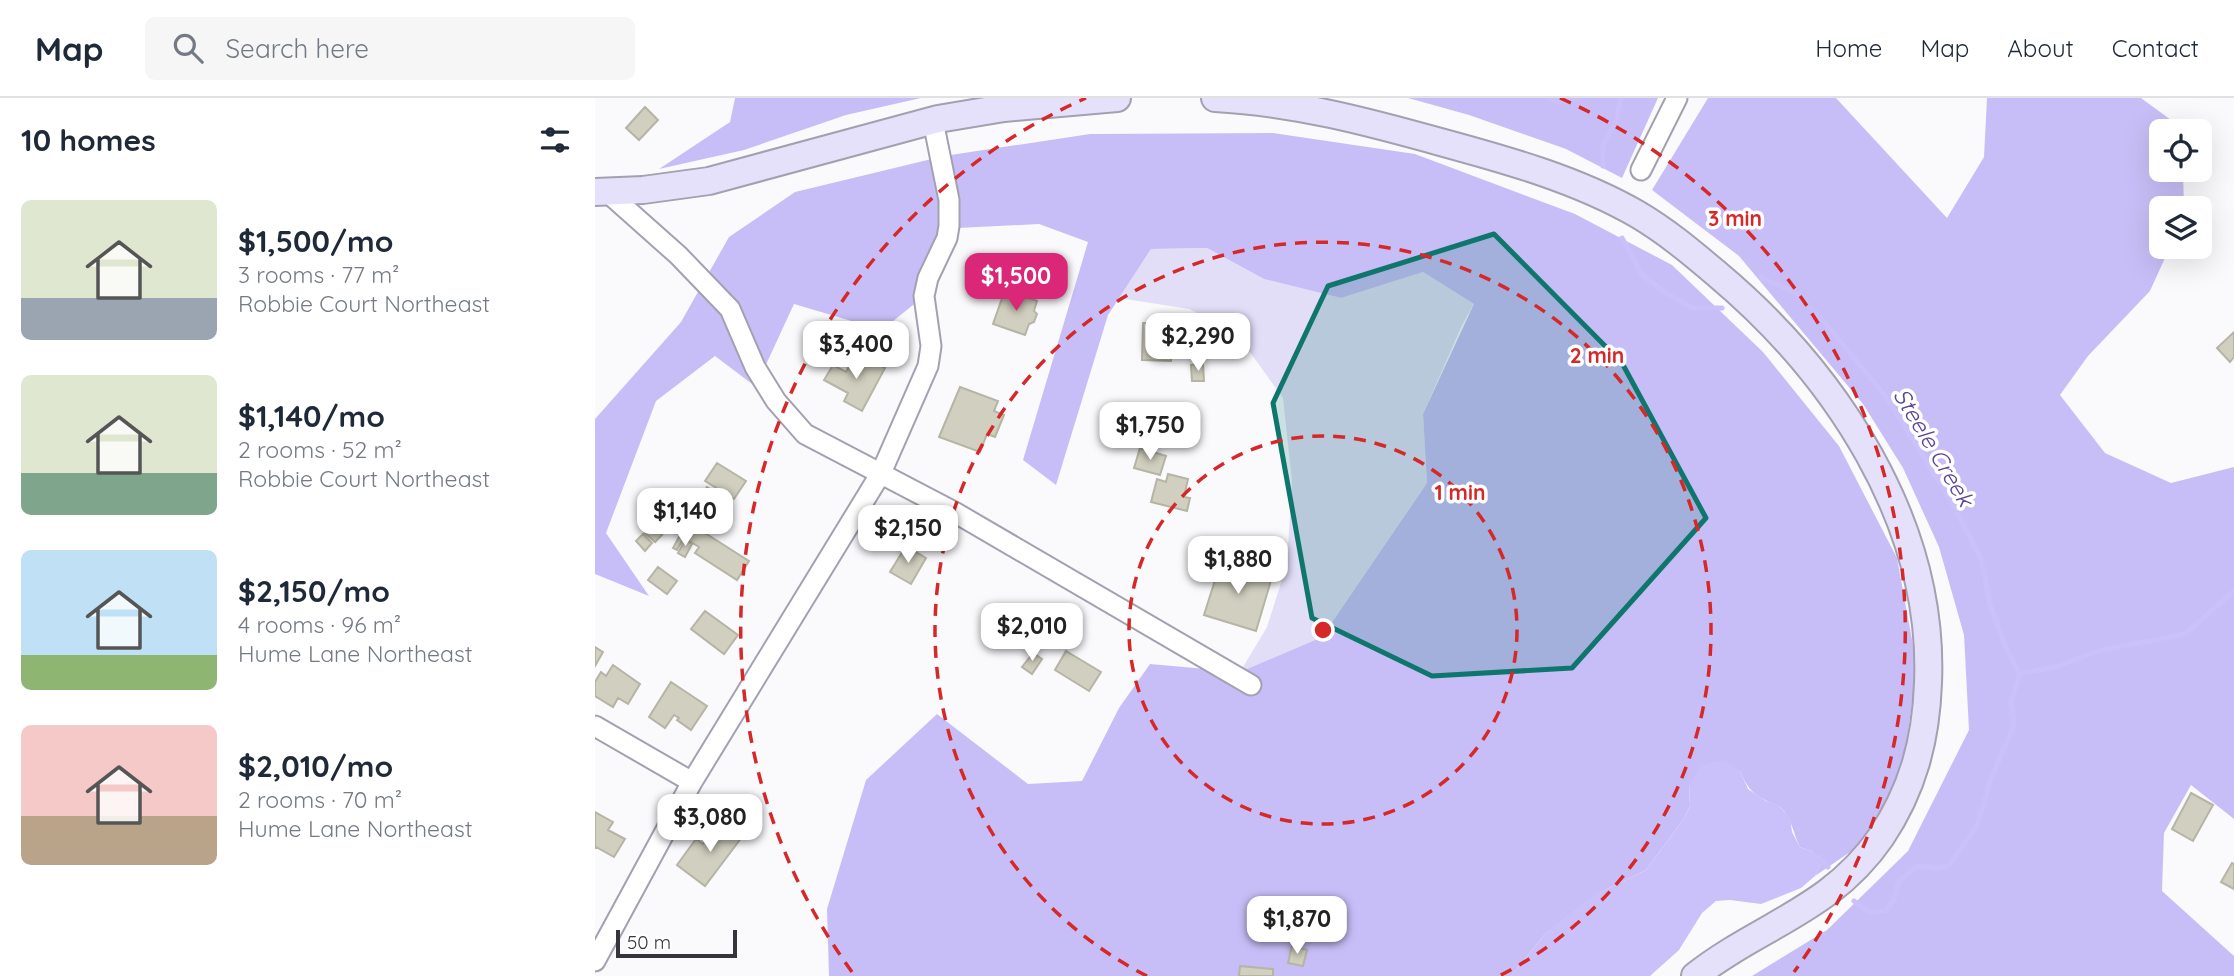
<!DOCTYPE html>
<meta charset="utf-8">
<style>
:root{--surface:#fff;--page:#f6f6f7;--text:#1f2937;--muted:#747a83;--line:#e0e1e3;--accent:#db2777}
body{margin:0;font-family:Quicksand,sans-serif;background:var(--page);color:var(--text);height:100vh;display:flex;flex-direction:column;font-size:26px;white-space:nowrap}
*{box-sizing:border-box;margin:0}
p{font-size:23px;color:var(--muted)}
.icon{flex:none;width:38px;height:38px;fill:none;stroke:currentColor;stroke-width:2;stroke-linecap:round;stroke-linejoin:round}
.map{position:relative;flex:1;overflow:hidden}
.panel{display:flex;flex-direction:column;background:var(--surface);width:595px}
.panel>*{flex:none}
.buttons{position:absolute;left:1554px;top:21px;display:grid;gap:14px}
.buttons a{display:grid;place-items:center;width:63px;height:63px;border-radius:10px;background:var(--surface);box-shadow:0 7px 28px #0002;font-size:35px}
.scale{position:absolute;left:21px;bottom:18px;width:121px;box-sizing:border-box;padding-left:7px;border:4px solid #36353c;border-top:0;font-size:19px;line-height:24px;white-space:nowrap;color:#36353c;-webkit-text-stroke:5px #fff;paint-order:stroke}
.price{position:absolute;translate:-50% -60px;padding:0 16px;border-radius:14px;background:#fff;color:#222;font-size:23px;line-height:46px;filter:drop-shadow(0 2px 4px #0008)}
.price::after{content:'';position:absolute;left:50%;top:42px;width:21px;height:16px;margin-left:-10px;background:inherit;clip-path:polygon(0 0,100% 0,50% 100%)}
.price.active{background:var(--accent);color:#fff}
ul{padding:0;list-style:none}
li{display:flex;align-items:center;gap:21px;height:175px;padding:0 21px}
li span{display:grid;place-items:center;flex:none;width:196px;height:140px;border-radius:10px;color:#555}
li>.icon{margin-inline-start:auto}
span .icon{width:84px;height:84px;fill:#fffc;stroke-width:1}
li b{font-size:30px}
h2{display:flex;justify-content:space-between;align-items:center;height:84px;padding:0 21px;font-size:30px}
header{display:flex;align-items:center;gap:42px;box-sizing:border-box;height:98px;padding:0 35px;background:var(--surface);border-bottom:2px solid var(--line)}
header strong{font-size:33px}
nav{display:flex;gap:38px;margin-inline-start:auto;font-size:24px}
.search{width:490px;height:63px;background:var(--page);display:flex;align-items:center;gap:18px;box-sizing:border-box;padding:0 24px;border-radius:10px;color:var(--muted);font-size:26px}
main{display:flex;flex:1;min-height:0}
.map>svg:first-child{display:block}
.green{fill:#e2def7}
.forest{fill:#c8bef7}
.water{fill:#cac0fa}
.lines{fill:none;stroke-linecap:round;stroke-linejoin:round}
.stream{stroke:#cac0fa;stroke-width:5}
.building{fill:#d1cfbf;stroke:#b6b4a4;stroke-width:2}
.street-casing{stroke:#a3a0b0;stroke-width:23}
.secondary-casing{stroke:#a3a0b0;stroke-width:30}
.street{stroke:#fff;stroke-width:19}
.secondary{stroke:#e6e1fb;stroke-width:26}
.marked{fill:#0f766e;fill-opacity:0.2;stroke:#0f766e;stroke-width:5;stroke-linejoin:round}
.ring{fill:none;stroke:#d62828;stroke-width:3.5;stroke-dasharray:12 9}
.labels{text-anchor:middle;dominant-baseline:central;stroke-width:7;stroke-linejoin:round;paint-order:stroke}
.water-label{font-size:23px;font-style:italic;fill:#5b4598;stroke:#fff}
.centre{fill:#d62828;stroke:#fff;stroke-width:3.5}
.ring-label{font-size:21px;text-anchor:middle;font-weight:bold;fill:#d62828;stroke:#fff;stroke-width:7;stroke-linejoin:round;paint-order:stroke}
</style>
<header>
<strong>Map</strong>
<div class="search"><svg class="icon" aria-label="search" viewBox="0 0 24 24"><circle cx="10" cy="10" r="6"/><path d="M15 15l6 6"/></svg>Search here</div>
<nav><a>Home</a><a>Map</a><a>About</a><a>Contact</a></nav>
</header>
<main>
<section class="panel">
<h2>10 homes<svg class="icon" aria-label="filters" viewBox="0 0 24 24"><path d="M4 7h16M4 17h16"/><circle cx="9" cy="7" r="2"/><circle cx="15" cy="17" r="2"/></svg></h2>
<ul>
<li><span style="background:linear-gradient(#dfe7d0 70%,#9aa5b1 0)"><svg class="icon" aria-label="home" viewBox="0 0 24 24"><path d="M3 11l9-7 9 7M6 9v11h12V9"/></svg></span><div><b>$1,500/mo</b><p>3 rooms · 77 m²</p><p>Robbie Court Northeast</p></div></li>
<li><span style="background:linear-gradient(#dfe7d0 70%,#7fa58c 0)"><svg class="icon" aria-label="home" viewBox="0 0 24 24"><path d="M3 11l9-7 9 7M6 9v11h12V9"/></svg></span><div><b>$1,140/mo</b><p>2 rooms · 52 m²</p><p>Robbie Court Northeast</p></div></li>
<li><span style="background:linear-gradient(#bfe0f5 75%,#8fb573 0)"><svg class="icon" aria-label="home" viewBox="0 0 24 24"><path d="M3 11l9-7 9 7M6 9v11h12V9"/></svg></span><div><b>$2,150/mo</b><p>4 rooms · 96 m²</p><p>Hume Lane Northeast</p></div></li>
<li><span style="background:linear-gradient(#f6c9c9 65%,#b9a48a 0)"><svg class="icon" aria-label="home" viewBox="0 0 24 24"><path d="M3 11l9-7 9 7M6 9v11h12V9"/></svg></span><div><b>$2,010/mo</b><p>2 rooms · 70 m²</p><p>Hume Lane Northeast</p></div></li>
</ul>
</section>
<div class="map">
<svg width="1639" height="878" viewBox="0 0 1639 878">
<rect width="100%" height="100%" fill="#fafafd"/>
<!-- green -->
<path class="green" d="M612 150 669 181 746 200 828 174 879 206 867 227 828 316 832 385 727 539 645 574 672 529 692 466 697 383 688 300 639 232 594 211 524 200 556 151Z"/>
<!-- forest -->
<path class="forest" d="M140 0H326L251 17 149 52 64 71 135 24Z
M813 0H1063L1027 80 971 51 874 17Z
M1113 0H1241L1352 120 1389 59 1392 0H1546L1587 30V33H1566V72H1588L1589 110H1566V149H1575L1555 193 1493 258 1465 297 1510 355 1576 385 1639 369V721L1596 687 1569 735 1567 793 1639 858V878H1157L1232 832 1313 753 1374 632 1369 537 1344 449 1308 370 1268 306 1144 158 1057 92Z
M678 35 820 56 980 116 1077 167 1168 254 1244 348 1302 460 1322 569 1306 685 1281 728 1261 750 1220 778 1225 767 1218 754 1205 749C1198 735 1197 720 1185 709 1180 705 1175 705 1170 702 1156 695 1151 687 1145 673L1094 686 1095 708 1088 722 1051 772 1006 794 950 836 916 878H234L232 811 271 682 342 616 433 686 487 683 524 610 555 566 645 574 727 539 832 385 828 316 879 206 828 174 746 200 669 181 612 150 556 151 513 217 461 387 428 362 493 144 444 126 363 130 323 203 287 232 199 206 168 273 185 307 120 258 61 303 11 435 54 498 0 476V321L86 224 134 139 200 94 349 58 495 36Z"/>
<!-- water -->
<path class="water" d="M1129 662 1145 673 1153 691 1171 703 1182 706 1195 720 1197 734 1205 749 1218 754 1224 759 1225 767 1220 778 1206 790 1166 806 1135 802 1121 803 1107 815 1084 852 1055 878H916L950 836 975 815 1006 794 1051 772 1088 722 1095 708 1094 686 1106 667Z"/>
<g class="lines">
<!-- stream -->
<path class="stream" d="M955 0C965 6 972 4 982 0
M1008 68V47L1021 23 1026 0
M1027 140 1047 177 1071 195 1097 210H1127
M1166 180 1200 194 1226 220 1292 300 1356 403 1386 461 1395 506 1410 548 1425 576
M1425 576 1463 568 1507 552 1590 536 1639 493
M1224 759 1233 769
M1259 803 1274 814 1291 813 1299 801 1304 783 1322 768 1340 770 1353 768 1381 730 1396 681 1419 627 1416 604 1425 576"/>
</g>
<!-- building -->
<path class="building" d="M50 9 63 22 44 42 31 30Z
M410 192 442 203 439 213 442 216 439 224 434 226 430 237 398 226Z
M548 225H577L576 263 547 262Z
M1639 234V259L1635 264 1622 250Z
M260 258 276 268 279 264 290 270 267 313 249 303 253 295 229 282 238 267 251 274Z
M608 266 609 283H597L596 267Z
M365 289 403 303 399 313 409 317 400 339 392 336 385 354 344 339Z
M545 350 571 358 565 377 539 370Z
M122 365 151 383 139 401 110 383Z
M573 376 593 381 589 399 595 400 592 413 556 404 562 381 571 384Z
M112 389 131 402 118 420 100 408Z
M97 415 115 427 110 435 154 463 142 482 100 455 104 449 83 436Z
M57 428 67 437 60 444 50 435Z
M48 436 57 445 50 453 41 443Z
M84 439 88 441 82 452 78 450Z
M90 442 97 446 90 459 83 455Z
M311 448 331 460 316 486 295 474Z
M626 463 677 479 661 533 609 517Z
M63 469 82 483 72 496 53 482Z
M110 513 143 537 129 556 96 531Z
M0 549 8 554 0 568Z
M471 553 506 574 494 593 460 572Z
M438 555 447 561 437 576 427 569Z
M18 567 45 586 33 606 23 600 18 609 0 598V584L6 574 11 578Z
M76 584 112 608 96 632 82 622 84 620 79 617 70 630 54 619Z
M1596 695 1618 707 1598 743 1577 731Z
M0 714 18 724 13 732 30 741 19 759 1 749 0 750Z
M126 723 147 739 110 788 82 767 101 741 108 746Z
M1637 765 1639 766V791L1626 784Z
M697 848 712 852 708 868 693 865Z
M645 868 678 871V878H644Z"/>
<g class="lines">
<defs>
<path id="street" d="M1046 72 1082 0
M11 93 83 157 135 211 160 269 181 303 210 336 361 415 656 587
M0 628 97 684
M0 863 97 684 286 375 333 268 336 248 329 198 333 180 352 140 354 128V102L338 23"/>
<path id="secondary" d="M620 0C699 4 774 24 849 45 915 63 983 82 1042 116 1071 133 1096 154 1122 176 1240 275 1340 424 1333 585 1331 642 1318 691 1286 739 1236 812 1165 827 1100 878
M0 94 48 92 114 83 343 21 409 10 522 0"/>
</defs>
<!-- street casing -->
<use href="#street" class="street-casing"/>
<!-- secondary casing -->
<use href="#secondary" class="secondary-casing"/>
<!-- street -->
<use href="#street" class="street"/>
<!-- secondary -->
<use href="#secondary" class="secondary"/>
</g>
<!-- marked area -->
<path class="marked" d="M899 136 1027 265 1111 420 977 570 837 578 717 520 678 305 733 188Z"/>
<!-- distance rings -->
<g class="ring">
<circle cx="728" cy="532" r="194"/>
<path d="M552 878A388 388 0 1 1 904 878"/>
<path d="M257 874A582 582 0 0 1 491 0M965 0A582 582 0 0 1 1199 874"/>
</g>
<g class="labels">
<!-- water labels -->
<g class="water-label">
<text transform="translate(1339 349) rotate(59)">Steele Creek</text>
</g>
</g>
<circle cx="728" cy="532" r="10" class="centre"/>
<g class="ring-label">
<text x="1140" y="128">3 min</text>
<text x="1002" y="265">2 min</text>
<text x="865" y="402">1 min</text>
</g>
</svg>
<div class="buttons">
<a><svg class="icon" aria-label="locate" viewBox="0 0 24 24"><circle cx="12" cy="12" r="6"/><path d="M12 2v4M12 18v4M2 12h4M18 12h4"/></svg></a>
<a><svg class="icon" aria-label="layers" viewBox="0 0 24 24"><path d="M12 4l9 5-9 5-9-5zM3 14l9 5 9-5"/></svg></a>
</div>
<div class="scale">50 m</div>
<b class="price active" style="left:421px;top:215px">$1,500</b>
<b class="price" style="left:603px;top:275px">$2,290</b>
<b class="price" style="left:261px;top:283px">$3,400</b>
<b class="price" style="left:555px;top:364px">$1,750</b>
<b class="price" style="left:90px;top:450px">$1,140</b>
<b class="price" style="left:313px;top:467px">$2,150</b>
<b class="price" style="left:643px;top:498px">$1,880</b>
<b class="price" style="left:437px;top:565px">$2,010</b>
<b class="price" style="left:115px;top:756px">$3,080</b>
<b class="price" style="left:702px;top:858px">$1,870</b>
</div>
</main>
